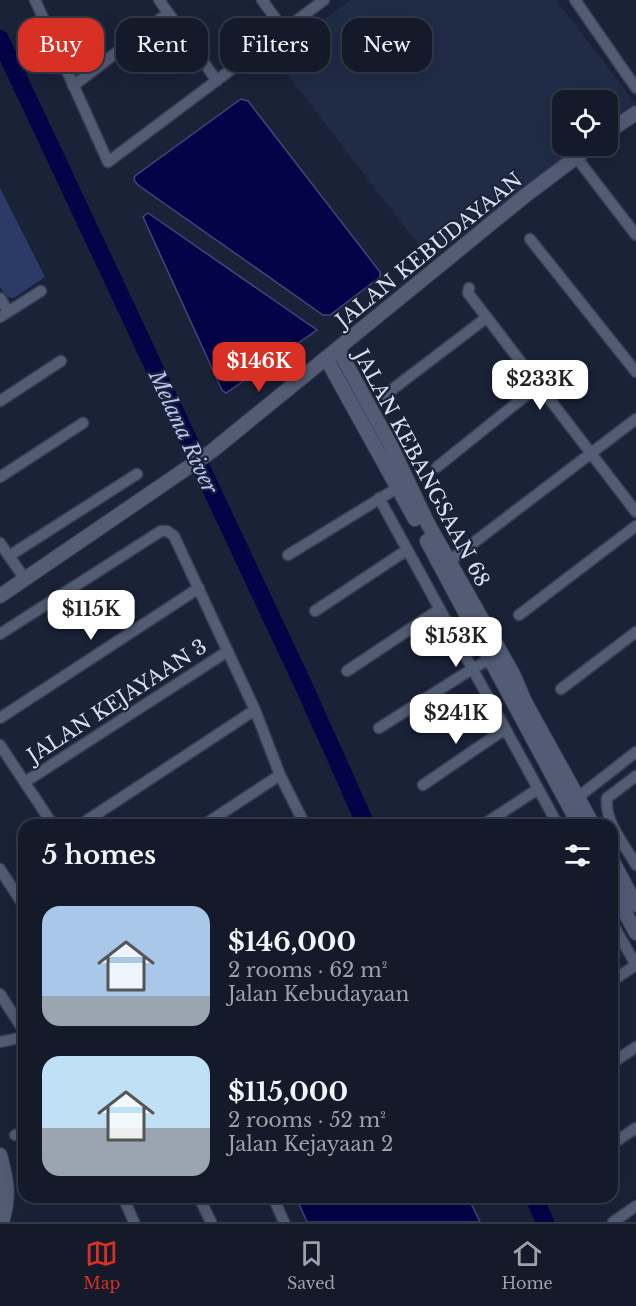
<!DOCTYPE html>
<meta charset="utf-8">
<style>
:root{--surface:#141a2a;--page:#1d2332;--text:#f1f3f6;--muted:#9da1a8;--line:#333847;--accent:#d93025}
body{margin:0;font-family:"Libre Baskerville",serif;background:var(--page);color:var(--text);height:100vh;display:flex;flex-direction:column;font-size:22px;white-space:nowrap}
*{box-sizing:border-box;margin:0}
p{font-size:20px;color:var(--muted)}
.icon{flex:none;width:33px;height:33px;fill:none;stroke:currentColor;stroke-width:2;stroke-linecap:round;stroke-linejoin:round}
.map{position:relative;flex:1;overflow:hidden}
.drawer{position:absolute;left:18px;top:819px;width:600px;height:384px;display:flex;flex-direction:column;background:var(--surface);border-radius:18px;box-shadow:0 6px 24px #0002,0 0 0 2px var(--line)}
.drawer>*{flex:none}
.hud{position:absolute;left:18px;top:18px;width:600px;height:54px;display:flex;gap:12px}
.fabs{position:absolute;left:552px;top:90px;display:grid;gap:12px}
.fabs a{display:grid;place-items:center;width:66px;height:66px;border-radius:12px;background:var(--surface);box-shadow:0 6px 24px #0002,0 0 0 2px var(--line);font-size:30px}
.price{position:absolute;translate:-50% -51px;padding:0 14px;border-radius:12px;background:#fff;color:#222;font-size:20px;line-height:39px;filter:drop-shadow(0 2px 3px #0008)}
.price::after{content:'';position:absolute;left:50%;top:36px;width:18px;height:14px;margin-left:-9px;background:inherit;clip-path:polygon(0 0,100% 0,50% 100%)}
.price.on{background:var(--accent);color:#fff}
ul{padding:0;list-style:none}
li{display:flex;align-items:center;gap:18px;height:150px;padding:0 24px}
li span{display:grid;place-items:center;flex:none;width:168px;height:120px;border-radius:18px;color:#555}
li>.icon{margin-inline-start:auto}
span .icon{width:72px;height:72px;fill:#fffc;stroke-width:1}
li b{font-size:26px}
h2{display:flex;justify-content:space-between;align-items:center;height:72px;padding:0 24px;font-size:26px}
.pill{padding:0 21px;border-radius:18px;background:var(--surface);box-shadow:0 6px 24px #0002,0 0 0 2px var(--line);font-size:21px;line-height:54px}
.pill.on{background:var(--accent);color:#fff}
.tabs{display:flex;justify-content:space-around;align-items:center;height:84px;border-top:2px solid var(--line);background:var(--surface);font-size:16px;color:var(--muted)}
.tabs a{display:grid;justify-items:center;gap:3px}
.tabs .on{color:var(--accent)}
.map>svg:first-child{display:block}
.built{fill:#202b46}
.green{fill:#2c3b65}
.water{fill:#040347;stroke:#444579;stroke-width:1.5}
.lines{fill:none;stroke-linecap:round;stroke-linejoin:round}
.river{stroke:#040347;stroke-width:18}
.minor-casing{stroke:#393e50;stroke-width:13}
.tertiary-casing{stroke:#393e50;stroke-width:16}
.minor{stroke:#525c75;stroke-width:10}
.tertiary{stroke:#525c75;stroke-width:14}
.labels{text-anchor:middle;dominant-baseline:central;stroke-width:4.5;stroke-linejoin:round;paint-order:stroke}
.street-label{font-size:20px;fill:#dae0ef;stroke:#1a2238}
.water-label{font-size:21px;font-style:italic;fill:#b5c5ee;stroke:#1a2238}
</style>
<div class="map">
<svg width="636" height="1222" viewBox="0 0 636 1222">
<rect width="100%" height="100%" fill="#1a2238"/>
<!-- built -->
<path class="built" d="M350 0H556L636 104 608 126V100H562V146H581L430 260 274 57Z"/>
<!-- green -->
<path class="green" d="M0 188 45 277 14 298 7 297 0 287Z"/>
<!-- water -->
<path class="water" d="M241 99 248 101 380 272V277L330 315H323L138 185 134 180 135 176Z
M148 213 317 330 226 393 222 390 143 217Z
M296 1197H468L480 1222H307Z"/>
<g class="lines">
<!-- river -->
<path class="river" d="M0 39 307 693 366 825
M534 1197 545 1222"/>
<defs>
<path id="minor" d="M35 0 108 162 324 0
M159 0 217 81
M262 0 284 30
M575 0 636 88
M73 86 168 13
M576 157 636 235
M530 239 636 372
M469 288 468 293 636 512
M0 298 8 311
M0 317 41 291
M385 395 486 318
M0 401 61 361
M437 467 539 385
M0 477 83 423
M379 498 558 825
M0 543 25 579
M288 555 402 485
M9 556 137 474
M443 566 636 419
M315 611 407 550
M519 615 636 526
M0 634 161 531H167L174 536 255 710 280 775 305 825
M347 671 440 609
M561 689 636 632
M0 718 199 588
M379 728 472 669 497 655
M0 745 53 825
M636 776 607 798C604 822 625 845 636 865
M25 782 228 651
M423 785 505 729
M573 801 636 752
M80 825 255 710
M204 825 280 775
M483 825 538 789
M0 869 24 906
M612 923 636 965
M612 981 636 965
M0 994 24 1031
M0 1042 24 1037
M612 1063 636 1047
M15 1135 24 1133
M612 1144 636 1128
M123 1197 134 1222
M199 1197 211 1222
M273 1197 284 1222
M613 1222 636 1206"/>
<path id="tertiary" d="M608 132 636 113
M338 349 390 444 428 524 513 674 525 702 593 825
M326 358 415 519
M427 541 579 825
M0 596 212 451 526 195 591 146
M612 860 636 905
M612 888 636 933
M0 1155C7 1181 10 1195 2 1222"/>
</defs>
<!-- minor casing -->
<use href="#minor" class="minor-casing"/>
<!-- tertiary casing -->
<use href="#tertiary" class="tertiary-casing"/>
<!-- minor -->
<use href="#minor" class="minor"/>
<!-- tertiary -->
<use href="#tertiary" class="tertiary"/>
</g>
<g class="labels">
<!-- street labels -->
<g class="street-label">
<text transform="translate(429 250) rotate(-39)">JALAN KEBUDAYAAN</text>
<text transform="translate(422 468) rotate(62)">JALAN KEBANGSAAN 68</text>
<text transform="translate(117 701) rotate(-33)">JALAN KEJAYAAN 3</text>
</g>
<!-- water labels -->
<g class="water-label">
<text transform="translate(183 432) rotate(65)">Melana River</text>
</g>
</g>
</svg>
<div class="fabs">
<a><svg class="icon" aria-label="locate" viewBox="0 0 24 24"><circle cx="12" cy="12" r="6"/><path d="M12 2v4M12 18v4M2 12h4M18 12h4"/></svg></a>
</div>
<b class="price on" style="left:259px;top:393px">$146K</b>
<b class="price" style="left:540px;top:411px">$233K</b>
<b class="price" style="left:91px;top:641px">$115K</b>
<b class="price" style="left:456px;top:668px">$153K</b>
<b class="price" style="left:456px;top:745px">$241K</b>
<div class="hud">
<a class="pill on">Buy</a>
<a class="pill">Rent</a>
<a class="pill">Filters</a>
<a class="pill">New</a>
</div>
<section class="drawer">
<h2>5 homes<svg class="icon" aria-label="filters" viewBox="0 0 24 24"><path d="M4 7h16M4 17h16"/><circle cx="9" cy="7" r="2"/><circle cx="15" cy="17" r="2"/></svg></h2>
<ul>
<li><span style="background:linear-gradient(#a9c7e8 75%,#9aa5b1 0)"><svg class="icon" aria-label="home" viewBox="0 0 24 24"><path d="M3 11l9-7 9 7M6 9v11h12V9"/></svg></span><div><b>$146,000</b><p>2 rooms · 62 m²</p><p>Jalan Kebudayaan</p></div></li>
<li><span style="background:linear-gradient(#bfe0f5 60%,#9aa5b1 0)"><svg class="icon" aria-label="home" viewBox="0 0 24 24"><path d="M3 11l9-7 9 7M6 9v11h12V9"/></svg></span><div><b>$115,000</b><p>2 rooms · 52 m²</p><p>Jalan Kejayaan 2</p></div></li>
</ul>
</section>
</div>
<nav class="tabs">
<a class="on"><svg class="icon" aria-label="map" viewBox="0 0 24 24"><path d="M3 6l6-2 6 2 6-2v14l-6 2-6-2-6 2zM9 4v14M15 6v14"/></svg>Map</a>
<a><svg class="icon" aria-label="saved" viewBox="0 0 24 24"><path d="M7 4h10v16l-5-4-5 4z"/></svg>Saved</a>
<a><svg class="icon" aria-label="home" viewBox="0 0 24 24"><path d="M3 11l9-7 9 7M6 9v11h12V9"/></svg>Home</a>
</nav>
